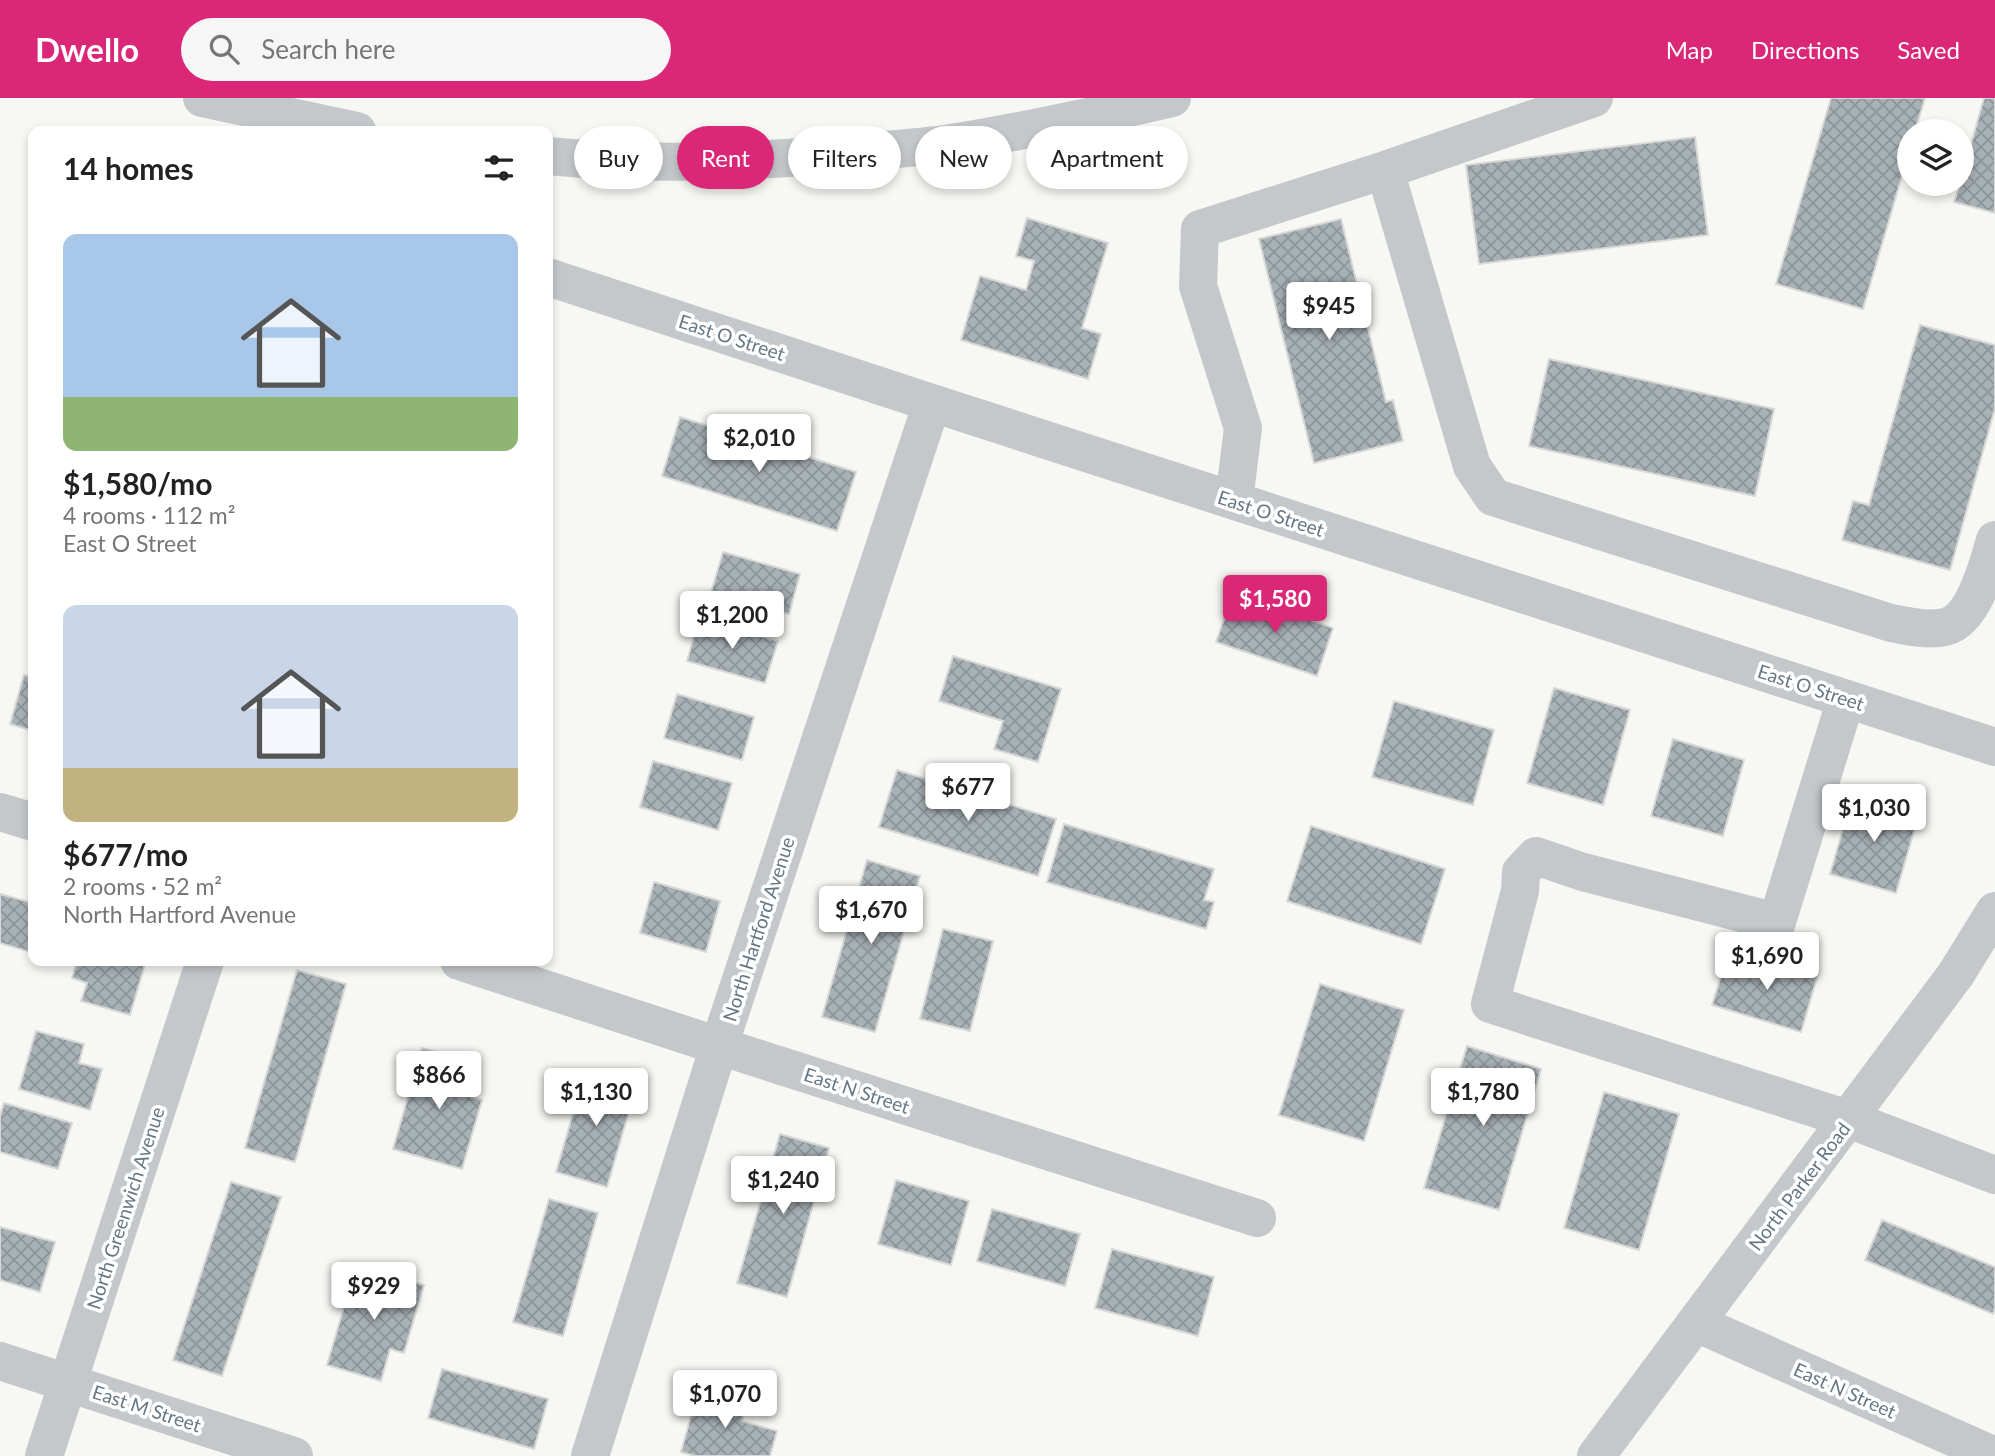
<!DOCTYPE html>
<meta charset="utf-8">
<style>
:root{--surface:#fff;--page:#f6f6f6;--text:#222;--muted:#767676;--accent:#db2777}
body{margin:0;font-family:Lato,sans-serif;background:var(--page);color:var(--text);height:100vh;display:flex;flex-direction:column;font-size:26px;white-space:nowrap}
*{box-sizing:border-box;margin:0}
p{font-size:23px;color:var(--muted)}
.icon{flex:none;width:38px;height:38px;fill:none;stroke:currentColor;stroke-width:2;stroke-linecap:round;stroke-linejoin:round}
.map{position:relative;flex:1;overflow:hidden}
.sheet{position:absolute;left:28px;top:28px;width:525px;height:840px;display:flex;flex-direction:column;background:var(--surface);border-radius:14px;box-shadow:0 4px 10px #0003}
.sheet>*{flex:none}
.top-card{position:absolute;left:574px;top:28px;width:665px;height:63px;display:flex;gap:14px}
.buttons{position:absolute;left:1897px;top:21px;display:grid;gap:14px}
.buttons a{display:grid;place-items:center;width:77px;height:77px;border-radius:50%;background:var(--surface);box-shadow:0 4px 10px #0003;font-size:35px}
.price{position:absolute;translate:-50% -60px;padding:0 16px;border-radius:7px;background:#fff;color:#222;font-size:23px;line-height:46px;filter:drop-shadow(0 2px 4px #0008)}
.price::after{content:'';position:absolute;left:50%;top:42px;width:21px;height:16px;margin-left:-10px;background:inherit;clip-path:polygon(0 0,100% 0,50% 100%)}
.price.selected{background:var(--accent);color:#fff}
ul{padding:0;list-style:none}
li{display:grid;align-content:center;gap:14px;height:371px;padding:0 35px}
li span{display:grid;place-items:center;height:217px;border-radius:14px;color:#555}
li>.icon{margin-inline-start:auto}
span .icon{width:126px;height:126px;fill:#fffc;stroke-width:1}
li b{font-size:30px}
h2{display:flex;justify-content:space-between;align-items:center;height:84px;padding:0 35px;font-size:30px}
.tag{padding:0 24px;border-radius:32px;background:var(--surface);box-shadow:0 4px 10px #0003;font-size:24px;line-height:63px}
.tag.selected{background:var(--accent);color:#fff}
header{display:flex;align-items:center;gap:42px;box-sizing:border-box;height:98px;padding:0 35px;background:var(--accent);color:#fff}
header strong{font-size:33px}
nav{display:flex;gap:38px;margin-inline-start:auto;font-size:24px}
.search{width:490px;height:63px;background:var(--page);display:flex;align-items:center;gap:18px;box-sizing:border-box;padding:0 24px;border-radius:38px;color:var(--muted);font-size:26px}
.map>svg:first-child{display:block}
.building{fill:url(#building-cross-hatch);stroke:#d8d8d6;stroke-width:2}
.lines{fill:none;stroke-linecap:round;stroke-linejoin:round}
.minor{stroke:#c4c8cb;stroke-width:38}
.labels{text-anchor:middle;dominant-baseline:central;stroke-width:7;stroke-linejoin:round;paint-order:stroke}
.street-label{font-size:19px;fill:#657785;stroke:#fff}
</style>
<header>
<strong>Dwello</strong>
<div class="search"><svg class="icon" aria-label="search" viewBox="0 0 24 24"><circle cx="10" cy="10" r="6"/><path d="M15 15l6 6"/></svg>Search here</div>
<nav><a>Map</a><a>Directions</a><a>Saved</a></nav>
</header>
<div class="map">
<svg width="1995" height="1358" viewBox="0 0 1995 1358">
<defs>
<pattern id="building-cross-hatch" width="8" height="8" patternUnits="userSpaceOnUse" patternTransform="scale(1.75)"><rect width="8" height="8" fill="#a8b1b6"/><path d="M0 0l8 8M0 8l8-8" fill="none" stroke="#8c959a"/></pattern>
</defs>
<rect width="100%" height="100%" fill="#f7f7f3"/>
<!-- building -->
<path class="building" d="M1831 0H1925L1915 33H1909V54L1863 211 1776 186Z
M1984 0H1995V115L1954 104 1960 86H1962V78Z
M1695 39 1708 137 1479 166 1466 67Z
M1027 120 1108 145 1082 230 1101 236 1088 281 961 242 980 178 1026 192 1034 163 1016 158Z
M1341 121 1386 304 1393 302 1403 343 1314 365 1259 141Z
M1920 227 1995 247V310L1950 472 1842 442 1853 403 1869 407Z
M1549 261 1774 311 1755 398 1529 348Z
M680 319 856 374 837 433 662 378Z
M723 454 800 476 789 516 711 494Z
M1233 495 1333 530 1317 578 1216 544Z
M699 520 778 543 765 585 687 563Z
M953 558 1061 591 1038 664 994 651 1003 623 939 603Z
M24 577 33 579V633L10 626Z
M1554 590 1630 612 1603 707 1527 685Z
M677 596 754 619 742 662 664 640Z
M1394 603 1494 632 1473 707 1372 679Z
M1673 641 1744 662 1723 738 1651 718Z
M653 663 732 685 718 732 640 709Z
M897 672 1056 721 1038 778 879 729Z
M1853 697 1919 716 1896 795 1830 776Z
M1064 726 1214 771 1204 802 1214 804 1206 831 1047 784Z
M1311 728 1445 771 1421 846 1287 803Z
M867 762 920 778 875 934 822 919Z
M654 784 720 803 706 854 640 835Z
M0 796 33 805V855L0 845Z
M943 831 993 843 970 933 920 921Z
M1728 856 1782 873 1785 863 1819 873 1801 934 1712 907Z
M77 863H146L130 917 81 903 87 885 72 880Z
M297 872 346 886 295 1064 245 1050Z
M1320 886 1404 912 1364 1043 1279 1017Z
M36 933 84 946 79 965 102 971 90 1012 19 991Z
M1467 948 1541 971 1499 1112 1424 1090Z
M422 950 474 965 465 997 482 1002 462 1071 393 1051Z
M586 971 637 986 607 1089 556 1074Z
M1604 994 1679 1016 1639 1152 1564 1130Z
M4 1005 72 1025 58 1071 0 1054V1018Z
M780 1036 829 1050 787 1199 737 1185Z
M896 1082 969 1103 951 1167 878 1146Z
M231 1084 281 1099 222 1278 173 1262Z
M549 1101 598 1115 563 1238 513 1224Z
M992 1111 1080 1136 1065 1188 977 1163Z
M1882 1122 1995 1169V1210L1993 1216 1865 1162Z
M0 1129 55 1144 40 1194 0 1182Z
M1112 1151 1214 1179 1198 1238 1095 1210Z
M356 1168 424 1187 404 1255 390 1251 381 1283 327 1267Z
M442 1271 548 1301 534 1351 428 1320Z
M698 1292 747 1305 742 1323 777 1333 770 1358H695L681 1354Z"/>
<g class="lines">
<!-- minor -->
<path class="minor" d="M202 0 357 33
M548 58C650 68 752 64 854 55 882 52 911 50 939 47 1017 35 1095 18 1172 0
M1385 72 1472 368 1493 399 1891 525C1908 528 1927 533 1945 529 1974 522 1988 467 1995 442
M548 179 932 305 1995 649
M1234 403 1243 330 1198 188 1200 131 1385 72 1594 0
M1846 601 1777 824 1583 774 1536 758 1521 774 1520 793 1490 906 1848 1021 1995 1077
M0 714 33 724
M459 863 719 948 1257 1120
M1696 1225 1995 1358
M0 1263 294 1358
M44 1358 205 863
M590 1358 719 948 932 305
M1596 1358 1956 876 1995 813"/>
</g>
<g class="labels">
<!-- street labels -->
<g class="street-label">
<text transform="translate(732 239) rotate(18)">East O Street</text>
<text transform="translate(1271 415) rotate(18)">East O Street</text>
<text transform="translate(1811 589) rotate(18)">East O Street</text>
<text transform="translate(758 831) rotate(-72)">North Hartford Avenue</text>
<text transform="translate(857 992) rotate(18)">East N Street</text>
<text transform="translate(1799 1088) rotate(-53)">North Parker Road</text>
<text transform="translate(125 1110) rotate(-72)">North Greenwich Avenue</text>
<text transform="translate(1845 1292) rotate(24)">East N Street</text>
<text transform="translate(147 1310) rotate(18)">East M Street</text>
</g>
</g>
</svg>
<div class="buttons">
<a><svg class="icon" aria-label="layers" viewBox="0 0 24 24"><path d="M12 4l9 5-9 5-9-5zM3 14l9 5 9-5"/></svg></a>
</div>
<b class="price" style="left:1329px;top:244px">$945</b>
<b class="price" style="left:759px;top:376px">$2,010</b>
<b class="price selected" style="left:1275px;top:537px">$1,580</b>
<b class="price" style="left:732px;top:553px">$1,200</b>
<b class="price" style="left:968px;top:725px">$677</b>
<b class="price" style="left:1874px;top:746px">$1,030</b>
<b class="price" style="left:871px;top:848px">$1,670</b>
<b class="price" style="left:1767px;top:894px">$1,690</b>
<b class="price" style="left:439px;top:1013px">$866</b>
<b class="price" style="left:596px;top:1030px">$1,130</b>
<b class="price" style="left:1483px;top:1030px">$1,780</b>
<b class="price" style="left:783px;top:1118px">$1,240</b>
<b class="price" style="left:374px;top:1224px">$929</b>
<b class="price" style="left:725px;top:1332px">$1,070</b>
<div class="top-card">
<a class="tag">Buy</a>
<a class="tag selected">Rent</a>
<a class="tag">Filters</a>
<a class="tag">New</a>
<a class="tag">Apartment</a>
</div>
<section class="sheet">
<h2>14 homes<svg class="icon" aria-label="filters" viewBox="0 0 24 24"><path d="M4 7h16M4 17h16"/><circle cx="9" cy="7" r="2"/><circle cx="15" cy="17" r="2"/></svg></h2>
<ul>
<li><span style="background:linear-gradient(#a9c7e8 75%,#8fb573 0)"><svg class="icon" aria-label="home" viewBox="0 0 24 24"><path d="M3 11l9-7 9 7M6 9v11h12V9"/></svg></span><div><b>$1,580/mo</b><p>4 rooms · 112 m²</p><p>East O Street</p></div></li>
<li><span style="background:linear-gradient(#c9d6e8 75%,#c2b280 0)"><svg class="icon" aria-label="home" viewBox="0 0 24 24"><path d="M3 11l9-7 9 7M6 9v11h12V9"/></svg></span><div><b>$677/mo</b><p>2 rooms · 52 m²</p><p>North Hartford Avenue</p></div></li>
</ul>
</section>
</div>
